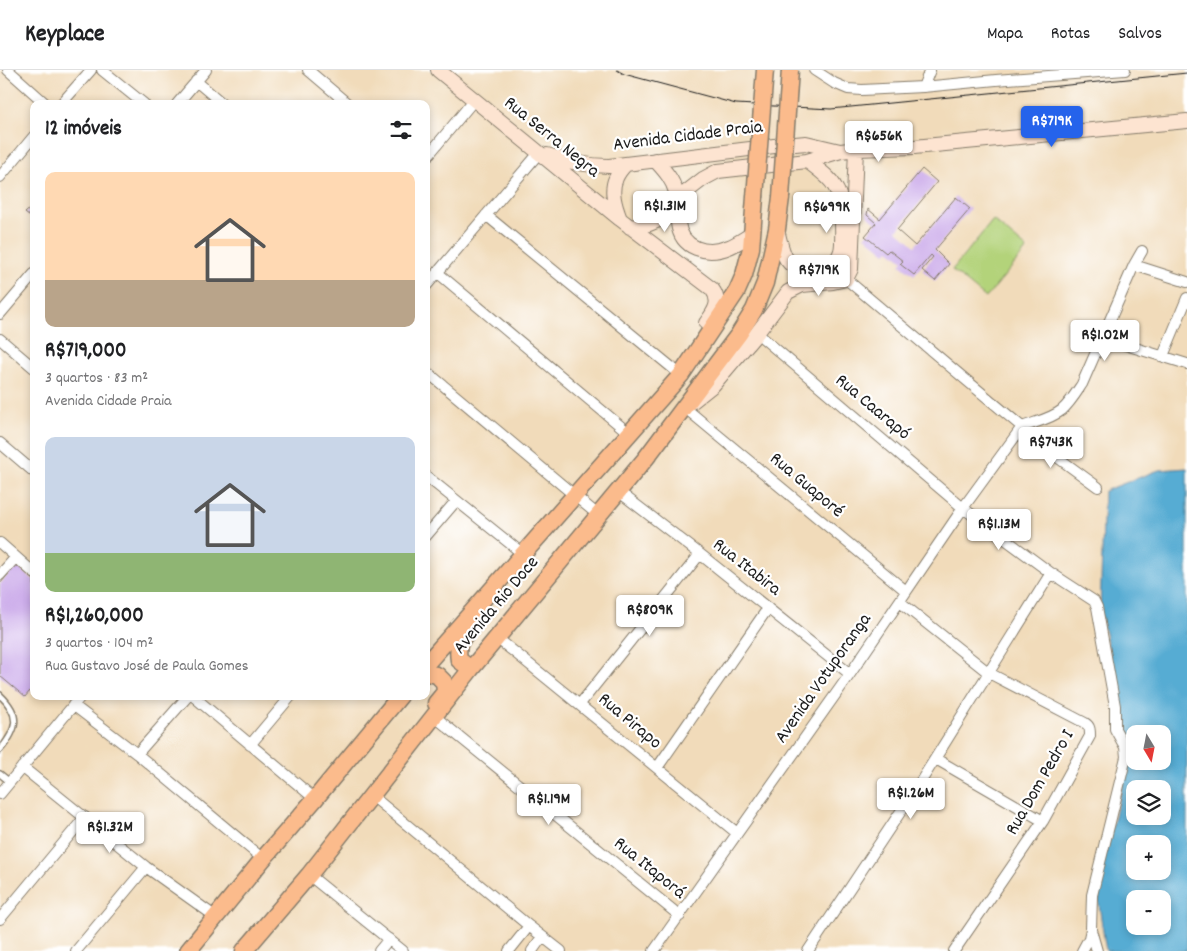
<!DOCTYPE html>
<html lang="pt">
<meta charset="utf-8">
<style>
:root{--surface:#fff;--page:#f2f2f2;--text:#202124;--muted:#757577;--line:#e0e0e0;--accent:#2563eb}
body{margin:0;font-family:Dekko,sans-serif;background:var(--page);color:var(--text);height:100vh;display:flex;flex-direction:column;font-size:19px;white-space:nowrap}
*{box-sizing:border-box;margin:0}
p{font-size:16px;color:var(--muted)}
.icon{flex:none;width:28px;height:28px;fill:none;stroke:currentColor;stroke-width:2;stroke-linecap:round;stroke-linejoin:round}
.map{position:relative;flex:1;overflow:hidden}
.sheet{position:absolute;left:30px;top:30px;width:400px;height:600px;display:flex;flex-direction:column;background:var(--surface);border-radius:10px;box-shadow:0 2px 8px #0003}
.sheet>*{flex:none}
.needle{width:32px;rotate:170deg}
.tools{position:absolute;left:1126px;top:655px;display:grid;gap:10px}
.tools a{display:grid;place-items:center;width:45px;height:45px;border-radius:10px;background:var(--surface);box-shadow:0 2px 8px #0003;font-size:25px}
.price{position:absolute;translate:-50% -42px;padding:0 11px;border-radius:5px;background:#fff;color:#222;font-size:16px;line-height:32px;filter:drop-shadow(0 1px 2px #0008)}
.price::after{content:'';position:absolute;left:50%;top:30px;width:15px;height:11px;margin-left:-8px;background:inherit;clip-path:polygon(0 0,100% 0,50% 100%)}
.price.on{background:var(--accent);color:#fff}
ul{padding:0;list-style:none}
li{display:grid;align-content:center;gap:10px;height:265px;padding:0 15px}
li span{display:grid;place-items:center;height:155px;border-radius:10px;color:#555}
li>.icon{margin-inline-start:auto}
span .icon{width:90px;height:90px;fill:#fffc;stroke-width:1}
li b{font-size:21px}
h2{display:flex;justify-content:space-between;align-items:center;height:60px;padding:0 15px;font-size:21px}
header{display:flex;align-items:center;gap:30px;box-sizing:border-box;height:70px;padding:0 25px;background:var(--surface);border-bottom:1px solid var(--line)}
header strong{font-size:24px}
nav{display:flex;gap:28px;margin-inline-start:auto;font-size:18px}
.map>svg:first-child{display:block}
.green{fill:#b3d37a;stroke:#68784b}
.water{fill:#56acd3;stroke:#396478;fill-rule:evenodd}
.building{fill:#c9a7e9}
.lines{fill:none;stroke-linecap:round;stroke-linejoin:round}
.service-casing{stroke:#867c6b;stroke-width:8}
.minor-casing{stroke:#867c6b;stroke-width:12}
.secondary-casing{stroke:#867c6b;stroke-width:16}
.primary-casing{stroke:#867c6b;stroke-width:19}
.service{stroke:#fff;stroke-width:5}
.minor{stroke:#fff;stroke-width:10}
.secondary{stroke:#fde4d1;stroke-width:14}
.primary{stroke:#fbbb8c;stroke-width:16}
.tram{stroke:#1c1c1c;stroke-width:1}
.primary-bridge-casing{stroke:#867c6b;stroke-width:19;stroke-linecap:butt}
.primary-bridge{stroke:#fbbb8c;stroke-width:16}
.labels{text-anchor:middle;dominant-baseline:central;stroke-width:4.5;stroke-linejoin:round;paint-order:stroke}
.street-label{font-size:19px;fill:#1c1c1c;stroke:#fff}
</style>
<header>
<strong>Keyplace</strong>
<nav><a>Mapa</a><a>Rotas</a><a>Salvos</a></nav>
</header>
<div class="map">
<svg width="1187" height="881" viewBox="0 0 1187 881">
<rect width="100%" height="100%" fill="#fff"/>
<filter id="ink" filterUnits="userSpaceOnUse"><feTurbulence type="fractalNoise" baseFrequency=".02" numOctaves="2"/><feDisplacementMap in="SourceGraphic" scale="10" xChannelSelector="R" yChannelSelector="G"/><feConvolveMatrix kernelMatrix="1 2 1 2 8 2 1 2 1" color-interpolation-filters="sRGB"/></filter>
<filter id="wash" filterUnits="userSpaceOnUse"><feTurbulence type="fractalNoise" baseFrequency=".0096" numOctaves="4" result="noise"/><feDisplacementMap in="SourceGraphic" scale="20" xChannelSelector="R" yChannelSelector="G"/><feGaussianBlur stdDeviation="1.12" result="paint"/><feColorMatrix in="noise" values="0 0 0 0 0 0 0 0 0 0 0 0 0 0 0 0 0 1.4 0 .05"/><feComposite in="paint" operator="in"/></filter>
<g filter="url(#wash)">
<rect width="100%" height="100%" fill="#f1dbba"/>
<!-- green -->
<path class="green" d="M993 150 1027 179 986 228 952 200Z"/>
<!-- water -->
<path class="water" d="M1187 398V881H1106L1099 835V810L1131 681 1100 541 1104 421 1159 400ZM1135 664H1162V691H1135ZM1135 719H1162V746H1135ZM1135 774H1162V801H1135ZM1135 829H1162V856H1135Z"/>
<g id="blocks">
<!-- building -->
<path class="building" d="M922 99 937 112 897 160 915 176 956 127 970 139 935 180 949 194 935 211 922 200 933 187 931 185 914 205 900 194 903 191 889 180 886 183 865 166 876 153 867 145 868 139 880 149Z
M34 135V150L25 143Z
M16 495 34 510V616L25 627 0 606V514Z"/>
</g>
</g>
<g filter="url(#ink)">
<use href="#blocks" fill-opacity="0" stroke="#867c6b" stroke-width="1"/>
<g class="lines">
<defs>
<path id="service" d="M0 625C21 645 18 659 0 680
M0 704 10 712"/>
<path id="minor" d="M8 0 46 34
M102 0 144 34
M308 0 348 34
M814 0 834 13 848 19 862 20 923 17 996 10 1125 0
M196 11 223 34
M923 17 930 0
M61 34 91 0
M177 34 206 0
M426 88 474 30
M0 107 34 66
M486 145 681 305
M1134 195 1187 212
M438 203 630 364
M846 209 1022 357
M426 216 539 83
M0 244 34 204
M757 263 963 438 1051 503 1094 531 1097 537 1115 636V659L1125 677 1126 687 1092 825 1091 859 1089 868 1082 881
M1103 268 1187 294
M0 269 34 298
M1163 286 1187 228
M426 301 598 445
M684 337 906 521
M1022 357C1035 352 1051 349 1062 340 1070 333 1076 323 1082 314L1134 195 1142 181
M1020 360 1098 417
M0 373 34 402
M426 406 523 484
M618 421 700 484 850 604
M426 466 456 431
M0 473 34 503
M0 505 16 487
M900 532 989 603 1085 653C1090 656 1090 660 1090 666L1043 751 954 881
M497 568 737 763
M193 626 315 729
M580 634 700 484
M73 635 137 684 263 789
M434 646 680 846
M250 675 291 626
M137 684 188 626
M936 689 1043 751
M22 697 146 797 216 847
M657 698 768 538
M0 724 81 626
M371 725 529 856 561 881
M309 805 403 881
M0 849 85 747
M1091 860 1097 881
M76 881 146 797
M379 881 389 869
M509 881 529 856
M532 881 542 867
M654 881 850 604 963 438 1022 357
M808 881 923 708 1051 503"/>
<path id="secondary" d="M438 0 620 149 712 219C722 232 714 242 706 253
M547 85C568 92 587 96 609 96L774 76 806 73 840 81
M655 90C664 100 672 108 676 122 679 132 677 142 678 153 681 179 707 186 729 177 737 174 745 168 752 164
M620 149C615 136 610 121 616 108 618 103 622 98 626 94
M630 157 649 154 661 149 685 123 703 109 718 101 807 91 841 81 856 79 914 77 1187 51
M777 160C780 170 781 181 787 190 800 208 834 204 841 181 843 173 842 159 842 150 842 138 842 128 835 117 829 106 816 98 807 91
M693 331 713 315 757 263 788 222 802 215 833 212 846 209 851 199 856 79"/>
<path id="primary" d="M426 594 681 305 737 221 744 205 751 178 755 127
M471 599 459 590C456 573 462 568 473 555
M426 603 437 605 444 612 445 622 436 633
M188 881 263 789 315 729 400 626
M244 881 309 805 471 599 646 388 739 264 754 240 765 213 777 159 781 127"/>
</defs>
<!-- service casing -->
<use href="#service" class="service-casing"/>
<!-- minor casing -->
<use href="#minor" class="minor-casing"/>
<!-- secondary casing -->
<use href="#secondary" class="secondary-casing"/>
<!-- primary casing -->
<use href="#primary" class="primary-casing"/>
<!-- service -->
<use href="#service" class="service"/>
<!-- minor -->
<use href="#minor" class="minor"/>
<!-- secondary -->
<use href="#secondary" class="secondary"/>
<!-- primary -->
<use href="#primary" class="primary"/>
<!-- tram -->
<path class="tram" d="M617 0 624 4 736 34 831 39 1187 3"/>
<defs>
<path id="primary-bridge" d="M755 127 765 0
M781 127 790 0"/>
</defs>
<!-- primary-bridge casing -->
<use href="#primary-bridge" class="primary-bridge-casing"/>
<!-- primary-bridge -->
<use href="#primary-bridge" class="primary-bridge"/>
</g>
</g>
<g class="labels">
<!-- street labels -->
<g class="street-label">
<text transform="translate(688 67) rotate(-7)">Avenida Cidade Praia</text>
<text transform="translate(551 68) rotate(39)">Rua Serra Negra</text>
<text transform="translate(872 338) rotate(40)">Rua Caarapó</text>
<text transform="translate(806 416) rotate(40)">Rua Guaporé</text>
<text transform="translate(746 498) rotate(38)">Rua Itabira</text>
<text transform="translate(497 536) rotate(-50)">Avenida Rio Doce</text>
<text transform="translate(824 609) rotate(-55)">Avenida Votuporanga</text>
<text transform="translate(629 652) rotate(40)">Rua Pirapo</text>
<text transform="translate(1041 713) rotate(-60)">Rua Dom Pedro I</text>
<text transform="translate(649 799) rotate(39)">Rua Itaporá</text>
</g>
</g>
</svg>
<div class="tools">
<a><svg class="needle" viewBox="-14 -14 28 28"><path d="M0-13l5 13h-10z" fill="#e53935"/><path d="M0 13l5-13h-10z" fill="#757577"/></svg></a>
<a><svg class="icon" aria-label="layers" viewBox="0 0 24 24"><path d="M12 4l9 5-9 5-9-5zM3 14l9 5 9-5"/></svg></a>
<a>+</a>
<a>−</a>
</div>
<b class="price on" style="left:1052px;top:78px">R$719K</b>
<b class="price" style="left:879px;top:93px">R$656K</b>
<b class="price" style="left:665px;top:163px">R$1.31M</b>
<b class="price" style="left:827px;top:164px">R$699K</b>
<b class="price" style="left:819px;top:227px">R$719K</b>
<b class="price" style="left:1105px;top:292px">R$1.02M</b>
<b class="price" style="left:1051px;top:399px">R$743K</b>
<b class="price" style="left:999px;top:481px">R$1.13M</b>
<b class="price" style="left:650px;top:567px">R$809K</b>
<b class="price" style="left:911px;top:750px">R$1.26M</b>
<b class="price" style="left:549px;top:756px">R$1.19M</b>
<b class="price" style="left:110px;top:784px">R$1.32M</b>
<section class="sheet">
<h2>12 imóveis<svg class="icon" aria-label="filters" viewBox="0 0 24 24"><path d="M4 7h16M4 17h16"/><circle cx="9" cy="7" r="2"/><circle cx="15" cy="17" r="2"/></svg></h2>
<ul>
<li><span style="background:linear-gradient(#ffd9b3 70%,#b9a48a 0)"><svg class="icon" aria-label="home" viewBox="0 0 24 24"><path d="M3 11l9-7 9 7M6 9v11h12V9"/></svg></span><div><b>R$719,000</b><p>3 quartos · 83 m²</p><p>Avenida Cidade Praia</p></div></li>
<li><span style="background:linear-gradient(#c9d6e8 75%,#8fb573 0)"><svg class="icon" aria-label="home" viewBox="0 0 24 24"><path d="M3 11l9-7 9 7M6 9v11h12V9"/></svg></span><div><b>R$1,260,000</b><p>3 quartos · 104 m²</p><p>Rua Gustavo José de Paula Gomes</p></div></li>
</ul>
</section>
</div>
